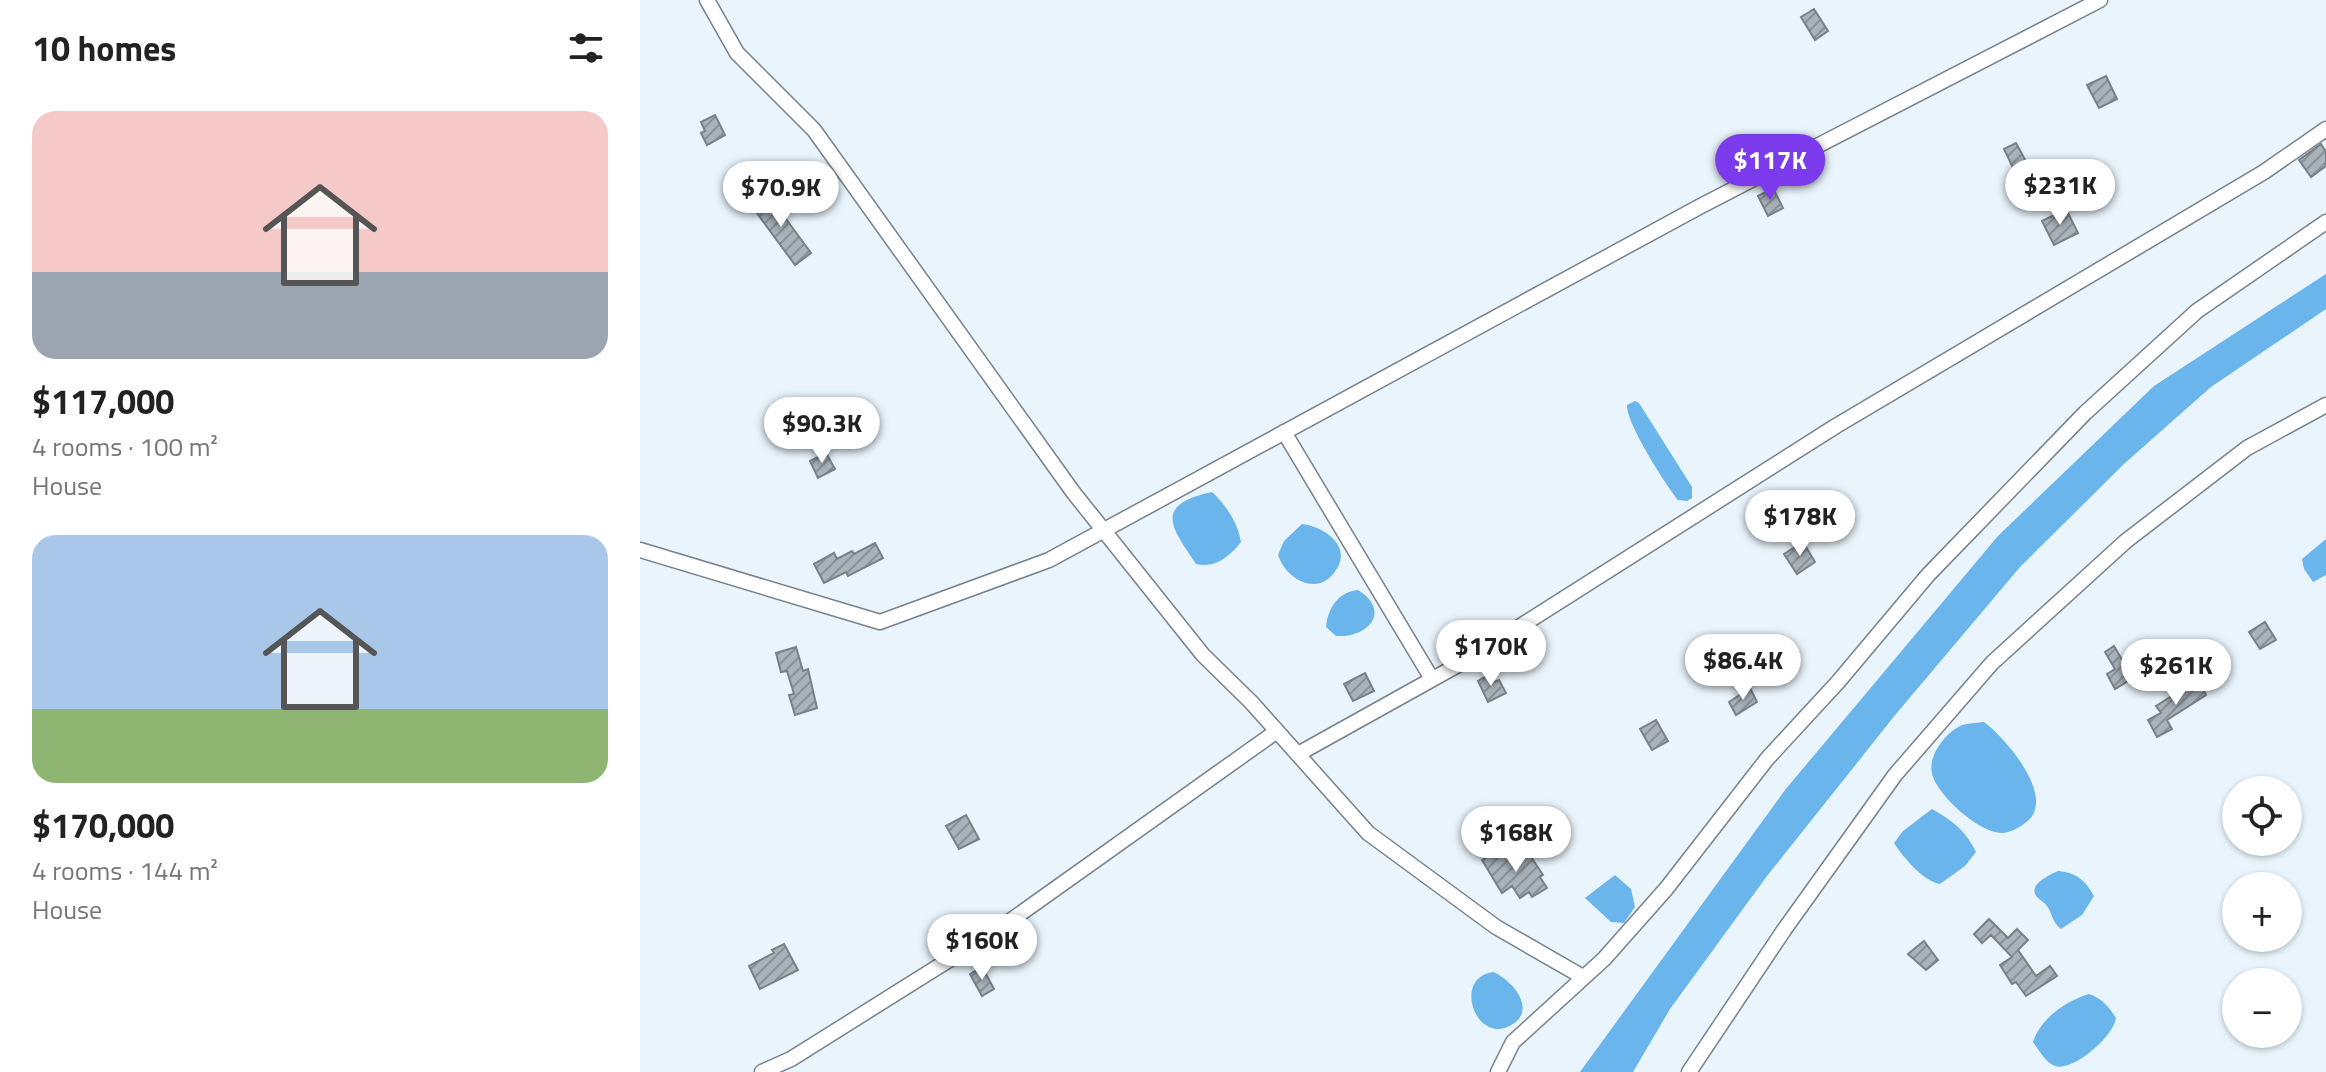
<!DOCTYPE html>
<meta charset="utf-8">
<style>
:root{--surface:#fff;--page:#f2f2f2;--text:#222;--muted:#767676;--accent:#7c3aed}
body{margin:0;font-family:"Titillium Web",sans-serif;background:var(--page);color:var(--text);height:100vh;display:flex;flex-direction:column;font-size:30px;white-space:nowrap}
*{box-sizing:border-box;margin:0}
p{font-size:26px;color:var(--muted)}
.icon{flex:none;width:44px;height:44px;fill:none;stroke:currentColor;stroke-width:2;stroke-linecap:round;stroke-linejoin:round}
.map{position:relative;flex:1;overflow:hidden}
.side{display:flex;flex-direction:column;background:var(--surface);width:640px}
.side>*{flex:none}
.fabs{position:absolute;left:1582px;top:776px;display:grid;gap:16px}
.fabs a{display:grid;place-items:center;width:80px;height:80px;border-radius:50%;background:var(--surface);box-shadow:0 2px 6px #0004;font-size:40px}
.price{position:absolute;translate:-50% -68px;padding:0 18px;border-radius:28px;background:#fff;color:#222;font-size:26px;line-height:52px;filter:drop-shadow(0 2px 4px #0008)}
.price::after{content:'';position:absolute;left:50%;top:48px;width:24px;height:18px;margin-left:-12px;background:inherit;clip-path:polygon(0 0,100% 0,50% 100%)}
.price.selected{background:var(--accent);color:#fff}
ul{padding:0;list-style:none}
li{display:grid;align-content:center;gap:16px;height:424px;padding:0 32px}
li span{display:grid;place-items:center;height:248px;border-radius:24px;color:#555}
li>.icon{margin-inline-start:auto}
span .icon{width:144px;height:144px;fill:#fffc;stroke-width:1}
li b{font-size:34px}
h2{display:flex;justify-content:space-between;align-items:center;height:96px;padding:0 32px;font-size:34px}
main{display:flex;flex:1;min-height:0}
.map>svg:first-child{display:block}
.water{fill:#6ab5eb}
.building{fill:url(#building-hatch);stroke:#788188;stroke-width:2}
.lines{fill:none;stroke-linecap:round;stroke-linejoin:round}
.minor-casing{stroke:#788189;stroke-width:17}
.minor{stroke:#fff;stroke-width:14}
</style>
<main>
<section class="side">
<h2>10 homes<svg class="icon" aria-label="filters" viewBox="0 0 24 24"><path d="M4 7h16M4 17h16"/><circle cx="9" cy="7" r="2"/><circle cx="15" cy="17" r="2"/></svg></h2>
<ul>
<li><span style="background:linear-gradient(#f6c9c9 65%,#9aa5b1 0)"><svg class="icon" aria-label="home" viewBox="0 0 24 24"><path d="M3 11l9-7 9 7M6 9v11h12V9"/></svg></span><div><b>$117,000</b><p>4 rooms · 100 m²</p><p>House</p></div></li>
<li><span style="background:linear-gradient(#a9c7e8 70%,#8fb573 0)"><svg class="icon" aria-label="home" viewBox="0 0 24 24"><path d="M3 11l9-7 9 7M6 9v11h12V9"/></svg></span><div><b>$170,000</b><p>4 rooms · 144 m²</p><p>House</p></div></li>
</ul>
</section>
<div class="map">
<svg width="1686" height="1072" viewBox="0 0 1686 1072">
<defs>
<pattern id="building-hatch" width="6" height="6" patternUnits="userSpaceOnUse" patternTransform="scale(2)"><rect width="6" height="6" fill="#a9b3bb"/><path d="M-1 1l2-2M0 6l6-6M5 7l2-2" fill="none" stroke="#899198"/></pattern>
</defs>
<rect width="100%" height="100%" fill="#e9f4fc"/>
<!-- water -->
<path class="water" d="M1686 274V309L1571 387 1485 463 1380 567 1256 714 1127 876 1030 1009 993 1072H940L1145 790 1358 536 1514 386Z
M995 401 999 403 1052 487V498L1047 501 1038 500C1026 485 986 423 987 405Z
M572 492C586 505 598 523 601 542 590 556 575 569 556 564 531 527 513 505 572 492Z
M662 524C682 526 713 545 696 570 679 597 647 581 638 555L644 541Z
M1686 539V575L1673 582 1664 569 1662 559Z
M718 590C752 611 728 638 696 636L686 627C688 608 698 592 718 590Z
M1344 722C1366 738 1419 800 1385 823 1379 828 1371 832 1363 833 1340 834 1300 797 1293 777 1286 759 1303 735 1320 726 1326 723 1337 723 1344 722Z
M1292 809C1312 820 1326 831 1336 852L1325 866 1300 884C1283 881 1263 857 1254 843L1263 831Z
M1418 871C1436 872 1446 881 1454 896L1442 915 1421 929C1412 922 1413 915 1407 906 1405 903 1400 900 1397 897 1387 885 1409 875 1418 871Z
M975 875 991 889 995 907 984 923 971 922 945 898Z
M853 972C871 979 897 1008 873 1024 837 1048 811 978 853 972Z
M1449 994C1462 998 1469 1007 1476 1018 1474 1036 1433 1072 1415 1066 1405 1062 1399 1050 1393 1042 1401 1018 1426 1001 1449 994Z"/>
<!-- building -->
<path class="building" d="M1174 9 1188 31 1175 40 1161 17Z
M1466 76 1477 99 1459 108 1447 85Z
M75 115 85 135 67 145 61 133 65 131 61 122Z
M1376 143 1388 165 1375 172 1364 149Z
M1681 144 1686 152V166L1671 177 1659 160Z
M1133 188 1143 208 1128 216 1118 196Z
M127 193 171 253 155 265 111 205Z
M1426 209 1438 233 1414 245 1402 221Z
M186 453 195 469 178 478 170 461Z
M1163 542 1175 562 1157 574 1144 554Z
M235 543 243 558 208 576 206 572 184 583 174 564 194 553 197 559 212 551 214 554Z
M1625 622 1636 640 1620 649 1609 632Z
M1474 646 1484 663 1489 660 1498 675 1475 689 1467 674 1475 669 1465 652Z
M156 647 163 671 168 669 177 708 155 715 149 695 154 694 147 671 141 672 136 653Z
M725 673 734 691 713 701 704 684Z
M850 674 854 682 859 680 866 693 848 702 838 681Z
M1559 679 1566 695 1527 720 1532 729 1517 737 1508 720 1521 713 1516 706Z
M1110 688 1117 702 1096 715 1089 702Z
M1016 720 1028 741 1012 750 1000 729Z
M326 815 339 839 319 849 306 826Z
M865 851 874 864 889 854 903 875 900 877 907 888 892 897 889 892 880 898 872 886 862 893 842 860 852 854 854 858Z
M1349 919 1368 938 1377 929 1388 940 1378 950 1396 976 1410 966 1417 976 1386 996 1376 982 1372 984 1360 965 1372 957 1351 935 1342 943 1334 934Z
M1284 941 1298 960 1286 970 1268 954Z
M144 944 158 970 120 989 109 966 134 953 132 950Z
M342 967 354 989 342 996 330 974Z"/>
<g class="lines">
<defs>
<path id="minor" d="M67 0 97 53 174 130 433 492 563 655 611 702 728 833 856 927 943 977
M644 432 792 679
M0 550 240 622 409 560 1059 207 1460 0
M658 754 827 660 1196 426 1624 172 1686 129
M122 1072 151 1059 363 926 637 731
M858 1072 873 1042 964 959 1026 889 1127 759 1198 682 1288 575 1445 413 1557 311 1686 222
M1049 1072 1144 930 1255 775 1352 663 1486 541 1607 448 1686 405"/>
</defs>
<!-- minor casing -->
<use href="#minor" class="minor-casing"/>
<!-- minor -->
<use href="#minor" class="minor"/>
</g>
</svg>
<div class="fabs">
<a><svg class="icon" aria-label="locate" viewBox="0 0 24 24"><circle cx="12" cy="12" r="6"/><path d="M12 2v4M12 18v4M2 12h4M18 12h4"/></svg></a>
<a>+</a>
<a>−</a>
</div>
<b class="price selected" style="left:1130px;top:202px">$117K</b>
<b class="price" style="left:1420px;top:227px">$231K</b>
<b class="price" style="left:141px;top:229px">$70.9K</b>
<b class="price" style="left:182px;top:465px">$90.3K</b>
<b class="price" style="left:1160px;top:558px">$178K</b>
<b class="price" style="left:851px;top:688px">$170K</b>
<b class="price" style="left:1103px;top:702px">$86.4K</b>
<b class="price" style="left:1536px;top:707px">$261K</b>
<b class="price" style="left:876px;top:874px">$168K</b>
<b class="price" style="left:342px;top:982px">$160K</b>
</div>
</main>
